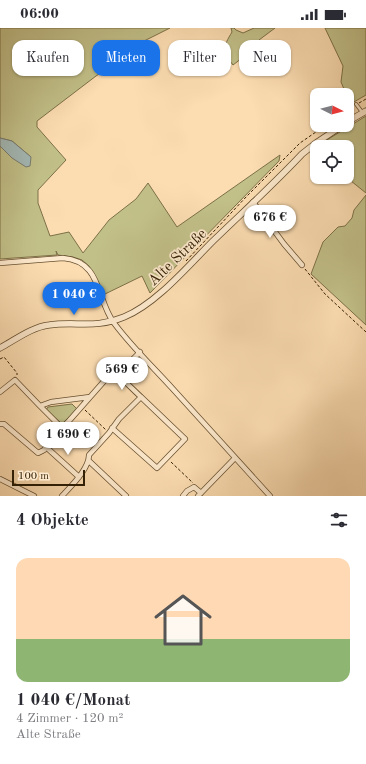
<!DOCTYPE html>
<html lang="de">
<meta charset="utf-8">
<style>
:root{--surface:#fff;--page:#f2f2f3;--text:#2b2b33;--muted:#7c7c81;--accent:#1a73e8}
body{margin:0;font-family:"Old Standard TT",serif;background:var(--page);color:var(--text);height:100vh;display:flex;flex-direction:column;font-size:15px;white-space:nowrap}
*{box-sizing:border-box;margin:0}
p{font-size:13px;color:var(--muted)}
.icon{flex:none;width:22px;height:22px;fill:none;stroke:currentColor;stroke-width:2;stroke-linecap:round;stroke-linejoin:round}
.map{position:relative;height:468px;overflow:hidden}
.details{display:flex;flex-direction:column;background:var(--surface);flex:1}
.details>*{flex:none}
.guide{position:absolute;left:12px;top:12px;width:342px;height:36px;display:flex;gap:8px}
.needle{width:26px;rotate:96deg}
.tools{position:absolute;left:310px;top:60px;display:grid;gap:8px}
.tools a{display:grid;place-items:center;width:44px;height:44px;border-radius:8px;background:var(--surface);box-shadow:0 1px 3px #0004;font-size:20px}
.scale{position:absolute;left:12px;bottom:10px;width:73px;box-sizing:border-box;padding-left:4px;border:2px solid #352105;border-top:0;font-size:11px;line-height:14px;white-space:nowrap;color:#352105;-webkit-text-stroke:3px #fde9cd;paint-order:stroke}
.price{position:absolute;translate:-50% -34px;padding:0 9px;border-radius:14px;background:#fff;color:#222;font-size:13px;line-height:26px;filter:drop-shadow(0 1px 2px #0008)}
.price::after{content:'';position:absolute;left:50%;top:24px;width:12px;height:9px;margin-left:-6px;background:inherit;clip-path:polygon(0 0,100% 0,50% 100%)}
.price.on{background:var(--accent);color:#fff}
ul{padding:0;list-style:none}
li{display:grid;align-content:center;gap:8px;height:212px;padding:0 16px}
li span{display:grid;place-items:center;height:124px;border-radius:12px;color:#555}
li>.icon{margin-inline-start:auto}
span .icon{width:72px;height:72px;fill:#fffc;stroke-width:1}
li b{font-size:17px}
h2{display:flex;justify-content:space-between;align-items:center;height:48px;padding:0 16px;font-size:17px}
.chip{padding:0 14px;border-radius:12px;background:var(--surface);box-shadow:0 1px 3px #0004;font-size:14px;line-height:36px}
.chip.on{background:var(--accent);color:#fff}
.status{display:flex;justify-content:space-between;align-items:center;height:28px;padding:0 20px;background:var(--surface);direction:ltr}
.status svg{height:11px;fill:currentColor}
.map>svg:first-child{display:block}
.green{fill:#c2c089;stroke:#7c7047}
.water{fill:#a3b9b7;stroke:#777c70}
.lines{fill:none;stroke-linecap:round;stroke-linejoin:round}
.service-casing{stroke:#675030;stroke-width:4}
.minor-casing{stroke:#675030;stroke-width:6}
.tertiary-casing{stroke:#675030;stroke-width:7}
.path{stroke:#352105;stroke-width:1;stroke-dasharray:3 2;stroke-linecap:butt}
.service{stroke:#fde9cd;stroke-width:2.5}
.minor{stroke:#fde9cd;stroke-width:4.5}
.tertiary{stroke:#fde9cd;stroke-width:5.5}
.labels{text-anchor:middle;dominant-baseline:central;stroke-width:3.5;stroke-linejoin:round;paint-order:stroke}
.street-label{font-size:15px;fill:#352105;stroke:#fde9cd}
</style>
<div class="status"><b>06:00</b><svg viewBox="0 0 49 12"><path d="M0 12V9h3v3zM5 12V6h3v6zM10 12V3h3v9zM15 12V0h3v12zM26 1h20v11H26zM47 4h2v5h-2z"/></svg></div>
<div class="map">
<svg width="366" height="468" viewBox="0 0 366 468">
<rect width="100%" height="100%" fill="#fcddb2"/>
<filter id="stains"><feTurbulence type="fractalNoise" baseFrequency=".005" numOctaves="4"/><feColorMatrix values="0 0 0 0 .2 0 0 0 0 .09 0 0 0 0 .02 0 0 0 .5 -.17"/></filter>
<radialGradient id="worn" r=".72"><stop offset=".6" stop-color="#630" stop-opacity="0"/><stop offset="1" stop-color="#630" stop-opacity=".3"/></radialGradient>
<!-- green -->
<path class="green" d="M0 0H170L142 14 125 30 96 48 37 93V99L66 132 38 162V175L50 208 69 204 83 225 109 192 136 171 148 155 177 199 280 127 279 133 150 265 142 248 105 266 89 238 82 232 73 229 58 227 56 223 57 227 0 231V118L12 130 31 129 12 113 0 110Z
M231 0H234L236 2 243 5 254 0H275L259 12V17L233 37C222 22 223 19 232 4Z
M325 0H366V67L347 78V67H345L344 61 341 54 343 38Z
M366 88V165L346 149 347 119H317V126L313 122 317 118Z
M366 167V297L311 246 323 214 338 199 345 198 352 190 354 182Z
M72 376 77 381 62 396 46 382 48 379Z"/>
<!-- water -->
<path class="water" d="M0 110 12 113 31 129 30 138 26 139 12 130 0 118Z"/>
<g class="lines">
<defs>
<path id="service" d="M356 76 362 84
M44 405 51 410"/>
<path id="minor" d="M253 174 284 216 302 237
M0 235 63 230C102 233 96 271 114 295 131 318 153 339 172 360 205 396 237 432 270 468
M115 344 141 369
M0 364 15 352 40 378 51 374 90 369
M40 378 61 399
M0 396H4L38 425 44 422 53 408 68 394 106 351 115 344 125 339 140 324
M46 419 79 449
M89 433 126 468
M0 451 34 468
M62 468C71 458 89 441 89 427L109 405 119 391 141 369 185 411 157 440 112 400
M183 468 187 463 194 459 201 465
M198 468 235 430"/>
<path id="tertiary" d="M347 94 366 83
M0 320C15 312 32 299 49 297 77 293 95 301 124 289 156 276 188 238 213 213 243 184 274 156 302 126L316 115 343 97"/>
</defs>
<!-- service casing -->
<use href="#service" class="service-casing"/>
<!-- minor casing -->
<use href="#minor" class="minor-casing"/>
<!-- tertiary casing -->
<use href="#tertiary" class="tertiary-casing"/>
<!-- path -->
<path class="path" d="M359 75 366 71
M347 83 353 79
M186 233 247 168 300 115 326 97
M305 241 325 266 366 304
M0 331 4 329 17 345V347
M85 382 106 402
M171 434 193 455"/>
<!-- service -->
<use href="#service" class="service"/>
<!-- minor -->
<use href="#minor" class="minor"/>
<!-- tertiary -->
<use href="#tertiary" class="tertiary"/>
</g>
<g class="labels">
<!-- street labels -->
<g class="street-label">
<text transform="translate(178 230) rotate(-44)">Alte Straße</text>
</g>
</g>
<rect width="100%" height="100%" filter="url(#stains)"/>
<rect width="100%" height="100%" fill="url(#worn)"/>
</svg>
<div class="tools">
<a><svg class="needle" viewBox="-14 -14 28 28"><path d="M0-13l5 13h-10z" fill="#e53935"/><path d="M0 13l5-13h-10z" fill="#7c7c81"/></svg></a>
<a><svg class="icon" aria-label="locate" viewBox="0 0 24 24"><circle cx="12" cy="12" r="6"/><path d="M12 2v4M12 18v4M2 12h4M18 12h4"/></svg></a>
</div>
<div class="scale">100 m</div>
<b class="price" style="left:270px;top:211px">676 €</b>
<b class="price on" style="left:74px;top:288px">1 040 €</b>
<b class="price" style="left:122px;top:363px">569 €</b>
<b class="price" style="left:68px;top:428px">1 690 €</b>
<div class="guide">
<a class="chip">Kaufen</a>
<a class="chip on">Mieten</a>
<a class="chip">Filter</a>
<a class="chip">Neu</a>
</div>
</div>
<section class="details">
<h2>4 Objekte<svg class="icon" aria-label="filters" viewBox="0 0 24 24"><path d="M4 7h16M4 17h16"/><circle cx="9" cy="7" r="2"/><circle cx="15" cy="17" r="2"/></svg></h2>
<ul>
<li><span style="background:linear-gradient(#ffd9b3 65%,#8fb573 0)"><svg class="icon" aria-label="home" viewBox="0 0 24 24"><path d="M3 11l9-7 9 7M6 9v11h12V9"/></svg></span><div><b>1 040 €/Monat</b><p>4 Zimmer · 120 m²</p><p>Alte Straße</p></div></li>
</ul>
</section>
